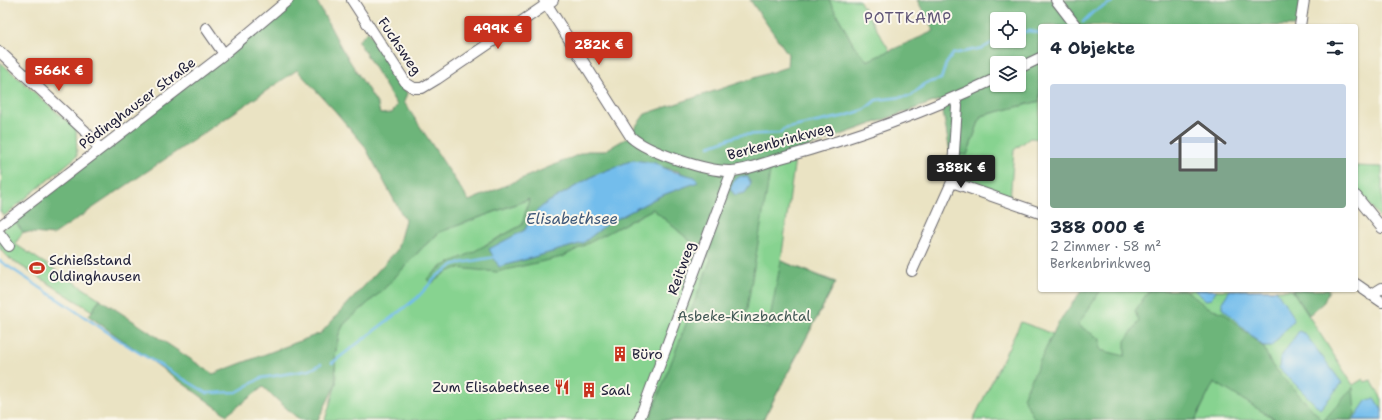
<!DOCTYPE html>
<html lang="de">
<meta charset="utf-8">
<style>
:root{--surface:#fff;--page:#f6f6f7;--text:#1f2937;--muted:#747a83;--line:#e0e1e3;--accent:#c8321e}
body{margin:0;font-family:"Shantell Sans",sans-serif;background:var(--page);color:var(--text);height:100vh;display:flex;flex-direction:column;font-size:15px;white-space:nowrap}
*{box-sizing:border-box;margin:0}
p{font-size:13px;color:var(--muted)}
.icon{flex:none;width:22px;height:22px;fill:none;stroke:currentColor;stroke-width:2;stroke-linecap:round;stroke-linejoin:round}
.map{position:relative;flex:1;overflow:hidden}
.side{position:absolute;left:1038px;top:24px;width:320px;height:268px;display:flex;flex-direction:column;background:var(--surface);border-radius:4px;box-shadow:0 1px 3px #0004}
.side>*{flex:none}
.fabs{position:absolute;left:990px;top:12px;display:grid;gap:8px}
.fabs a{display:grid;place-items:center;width:36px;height:36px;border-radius:4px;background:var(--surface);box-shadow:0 1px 3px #0004;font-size:20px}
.price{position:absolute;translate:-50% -34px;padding:0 9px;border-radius:4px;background:var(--accent);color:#fff;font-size:13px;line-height:26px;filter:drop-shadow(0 1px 2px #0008)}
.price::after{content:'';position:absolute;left:50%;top:24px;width:12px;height:9px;margin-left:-6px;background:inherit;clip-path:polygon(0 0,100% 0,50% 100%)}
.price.selected{background:#222;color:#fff}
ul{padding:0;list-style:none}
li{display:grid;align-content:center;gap:8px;height:212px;padding:0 12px}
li+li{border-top:1px solid var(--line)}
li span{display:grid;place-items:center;height:124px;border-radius:4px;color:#555}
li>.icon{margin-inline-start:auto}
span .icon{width:72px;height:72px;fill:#fffc;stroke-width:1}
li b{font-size:17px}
h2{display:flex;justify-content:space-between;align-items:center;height:48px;padding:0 12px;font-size:17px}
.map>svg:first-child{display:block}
.green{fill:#87d390;stroke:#547a66;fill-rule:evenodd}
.forest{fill:#6db57a;stroke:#486c5a;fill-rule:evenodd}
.water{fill:#73bdec;stroke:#4a7094}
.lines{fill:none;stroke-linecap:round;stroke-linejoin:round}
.stream{stroke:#73bdec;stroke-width:2.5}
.minor-casing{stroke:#68666b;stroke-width:12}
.minor{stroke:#fff;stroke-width:10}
.labels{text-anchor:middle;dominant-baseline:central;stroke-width:4;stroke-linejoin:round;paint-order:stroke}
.street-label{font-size:14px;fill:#22223b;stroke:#fbf7ec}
.poi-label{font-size:14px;fill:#22223b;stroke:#fbf7ec;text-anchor:start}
.park-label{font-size:14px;fill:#405754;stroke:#fbf7ec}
.neighbourhood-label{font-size:15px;letter-spacing:1px;fill:#5e5476;stroke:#fbf7ec}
.water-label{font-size:15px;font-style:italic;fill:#3e5879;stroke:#fbf7ec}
</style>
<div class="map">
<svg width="1382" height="420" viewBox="0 0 1382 420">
<rect width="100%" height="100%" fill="#fbf7ec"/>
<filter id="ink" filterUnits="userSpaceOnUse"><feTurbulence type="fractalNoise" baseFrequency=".025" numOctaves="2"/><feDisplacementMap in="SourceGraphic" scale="8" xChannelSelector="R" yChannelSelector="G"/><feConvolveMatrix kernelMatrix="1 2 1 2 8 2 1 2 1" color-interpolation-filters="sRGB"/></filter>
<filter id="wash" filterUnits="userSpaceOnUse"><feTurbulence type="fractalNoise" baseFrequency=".012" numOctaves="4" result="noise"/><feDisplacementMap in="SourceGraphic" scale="16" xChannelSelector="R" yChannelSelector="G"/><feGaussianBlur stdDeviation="0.9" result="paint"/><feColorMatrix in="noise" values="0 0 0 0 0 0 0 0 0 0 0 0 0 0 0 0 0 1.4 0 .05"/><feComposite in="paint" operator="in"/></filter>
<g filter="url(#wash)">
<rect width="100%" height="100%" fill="#eae3c3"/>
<!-- green -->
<path class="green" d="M829 0H859L890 51 867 61 853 44Z
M970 0 1040 26V100H939L796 151 781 261 836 282 763 420H325L336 384 335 355 339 334 344 324 384 289 423 247 440 232 530 199 522 225 485 245 562 257 653 209 698 248 724 172 866 62 902 71ZM997 19H1019V41H997ZM997 63H1019V85H997Z
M0 62 76 129 77 156 4 216 0 211 2 170 0 169Z
M1040 101V139L1030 138 1014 150 1010 200 957 181 959 153 967 155 981 116Z
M1356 166 1382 167V220L1356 189Z
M14 220 23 232 15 244 100 299 92 311 10 259 0 249V231Z
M1083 290H1292L1353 385 1363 379 1365 382 1371 380 1382 399V420H1282L1206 364 1198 415 1214 381 1276 420H973L1021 322 1053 334 1049 342Z"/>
<!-- forest -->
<path class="forest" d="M296 0H316L342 49 378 105 380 114 392 113 397 105 358 41 368 31 407 93 404 102 469 201 587 151H604L627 138 645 114 787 67 788 54 750 0H829L853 44 867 61 934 31 917 0H1302L1298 26H1040V101L981 116 967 155 950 152 942 107 939 100 795 151 771 166 745 321 768 328 781 261 835 283 763 420H649L711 259 653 209 562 257 497 272 457 268 445 273 431 284 427 279 441 267 471 253 522 225 529 199 440 232 423 247 384 289 344 324 339 334 335 355 336 384 318 420H301L295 416 263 387 227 415 89 316 100 299 213 374 321 333 397 250 405 220 364 145 335 111 297 70 53 235 23 232 14 220ZM997 19H1019V41H997ZM997 63H1019V85H997ZM633 160 678 171 697 182 660 196 607 224 583 243 499 267 512 237 525 230 545 204 595 175Z
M1082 290H1101L1078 325 1100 339V350L1125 356V341L1139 322 1135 311 1149 290H1186L1205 306 1224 313 1264 348 1271 364 1322 420H1276L1214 382 1195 420H1035L1023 397 1058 323Z
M1292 290H1329L1324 302 1309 315Z
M1353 387 1355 414 1351 420H1324Z"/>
<!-- water -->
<path class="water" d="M633 160 655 163 668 170 695 177 698 182 660 196 607 224 583 243 499 267 489 249 525 230 532 215 545 204 595 175Z
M741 176 748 177 751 184 745 193 735 195 730 189 734 180Z
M1194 290H1217L1211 299 1206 300Z
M1230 290H1276L1292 314 1294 320 1271 347H1264L1222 308V302Z
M1299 331 1305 334 1342 383 1320 409 1279 368 1280 358Z
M1374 398 1382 410V420H1353L1366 401Z"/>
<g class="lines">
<!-- stream -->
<path class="stream" d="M1083 22 1093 12 1116 0
M1019 33 1029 31 1040 33
M709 146 740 135 780 133 784 129 845 116 864 110 876 100 911 96 926 83 941 79 946 64 953 54 983 48 997 40
M0 261 133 349 207 393 237 392 261 378 310 370 321 364
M332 363 417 298 437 276 455 264 495 257"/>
</g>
</g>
<g filter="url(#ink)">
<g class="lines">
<defs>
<path id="minor" d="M352 0 406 83 414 88H422L437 79 553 0
M544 0 631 137C647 152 708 172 731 171 745 171 766 162 781 158 855 138 928 111 997 78
M1056 0 1076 26
M1300 26 1304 0
M206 28 224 54
M0 52 85 131 100 149
M1019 68 1040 58
M952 182 1040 213
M1356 196 1382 228
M0 226 224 54 288 0
M0 234 9 246
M912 271 952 182 957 106 955 99
M1356 284 1382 302
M1371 295 1382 288
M639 420 732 171"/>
</defs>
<!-- minor casing -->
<use href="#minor" class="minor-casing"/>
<!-- minor -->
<use href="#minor" class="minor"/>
</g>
</g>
<!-- icons -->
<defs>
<symbol id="stadium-bare" viewBox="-9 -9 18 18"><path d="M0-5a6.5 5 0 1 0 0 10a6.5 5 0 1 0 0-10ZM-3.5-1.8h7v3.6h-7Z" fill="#c8321e" stroke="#fbf7ec" stroke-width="2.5" paint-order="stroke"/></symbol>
<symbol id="building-bare" viewBox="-9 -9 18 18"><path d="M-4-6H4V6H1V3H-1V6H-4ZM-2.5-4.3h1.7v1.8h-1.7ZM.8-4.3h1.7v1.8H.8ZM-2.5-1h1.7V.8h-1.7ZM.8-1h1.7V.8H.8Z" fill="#c8321e" stroke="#fbf7ec" stroke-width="2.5" paint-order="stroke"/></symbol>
<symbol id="restaurant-bare" viewBox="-9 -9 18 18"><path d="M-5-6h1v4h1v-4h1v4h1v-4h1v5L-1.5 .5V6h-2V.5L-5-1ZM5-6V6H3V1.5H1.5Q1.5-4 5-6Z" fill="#c8321e" stroke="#fbf7ec" stroke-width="2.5" paint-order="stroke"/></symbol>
</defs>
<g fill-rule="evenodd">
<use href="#stadium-bare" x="26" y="257" width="22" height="22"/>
<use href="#building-bare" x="609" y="343" width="22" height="22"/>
<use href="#restaurant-bare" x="551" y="376" width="22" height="22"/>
<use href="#building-bare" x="578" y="379" width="22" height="22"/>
</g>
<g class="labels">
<!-- street labels -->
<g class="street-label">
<text transform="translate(400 46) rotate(56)">Fuchsweg</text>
<text transform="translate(137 103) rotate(-37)">Pödinghauser Straße</text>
<text transform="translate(780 141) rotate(-15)">Berkenbrinkweg</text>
<text transform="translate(681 268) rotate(-70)">Reitweg</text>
</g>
<!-- poi labels -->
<g class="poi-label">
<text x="49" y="260">Schießstand<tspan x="49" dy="16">Oldinghausen</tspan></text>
<text x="632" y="354">Büro</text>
<text x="550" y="387" text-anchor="end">Zum Elisabethsee</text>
<text x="601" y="390">Saal</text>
</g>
<!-- park labels -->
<g class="park-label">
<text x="744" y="316">Asbeke-Kinzbachtal</text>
</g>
<!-- neighbourhood labels -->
<g class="neighbourhood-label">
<text x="908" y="18">POTTKAMP</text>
</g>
<!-- water labels -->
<g class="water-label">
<text x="572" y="219">Elisabethsee</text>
</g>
</g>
</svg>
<div class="fabs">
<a><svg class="icon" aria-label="locate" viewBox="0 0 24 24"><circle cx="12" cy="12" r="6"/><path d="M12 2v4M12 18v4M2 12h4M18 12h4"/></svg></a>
<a><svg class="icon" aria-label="layers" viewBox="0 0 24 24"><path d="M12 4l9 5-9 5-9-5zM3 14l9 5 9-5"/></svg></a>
</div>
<b class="price" style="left:498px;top:50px">499K €</b>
<b class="price" style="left:599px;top:66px">282K €</b>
<b class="price" style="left:59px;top:92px">566K €</b>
<b class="price selected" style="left:961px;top:189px">388K €</b>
<section class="side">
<h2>4 Objekte<svg class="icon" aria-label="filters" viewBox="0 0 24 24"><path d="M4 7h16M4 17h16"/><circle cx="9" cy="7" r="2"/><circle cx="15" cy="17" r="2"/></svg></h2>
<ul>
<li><span style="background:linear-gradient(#c9d6e8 60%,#7fa58c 0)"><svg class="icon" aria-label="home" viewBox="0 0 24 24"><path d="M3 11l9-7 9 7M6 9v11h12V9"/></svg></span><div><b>388 000 €</b><p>2 Zimmer · 58 m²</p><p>Berkenbrinkweg</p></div></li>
</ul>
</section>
</div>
